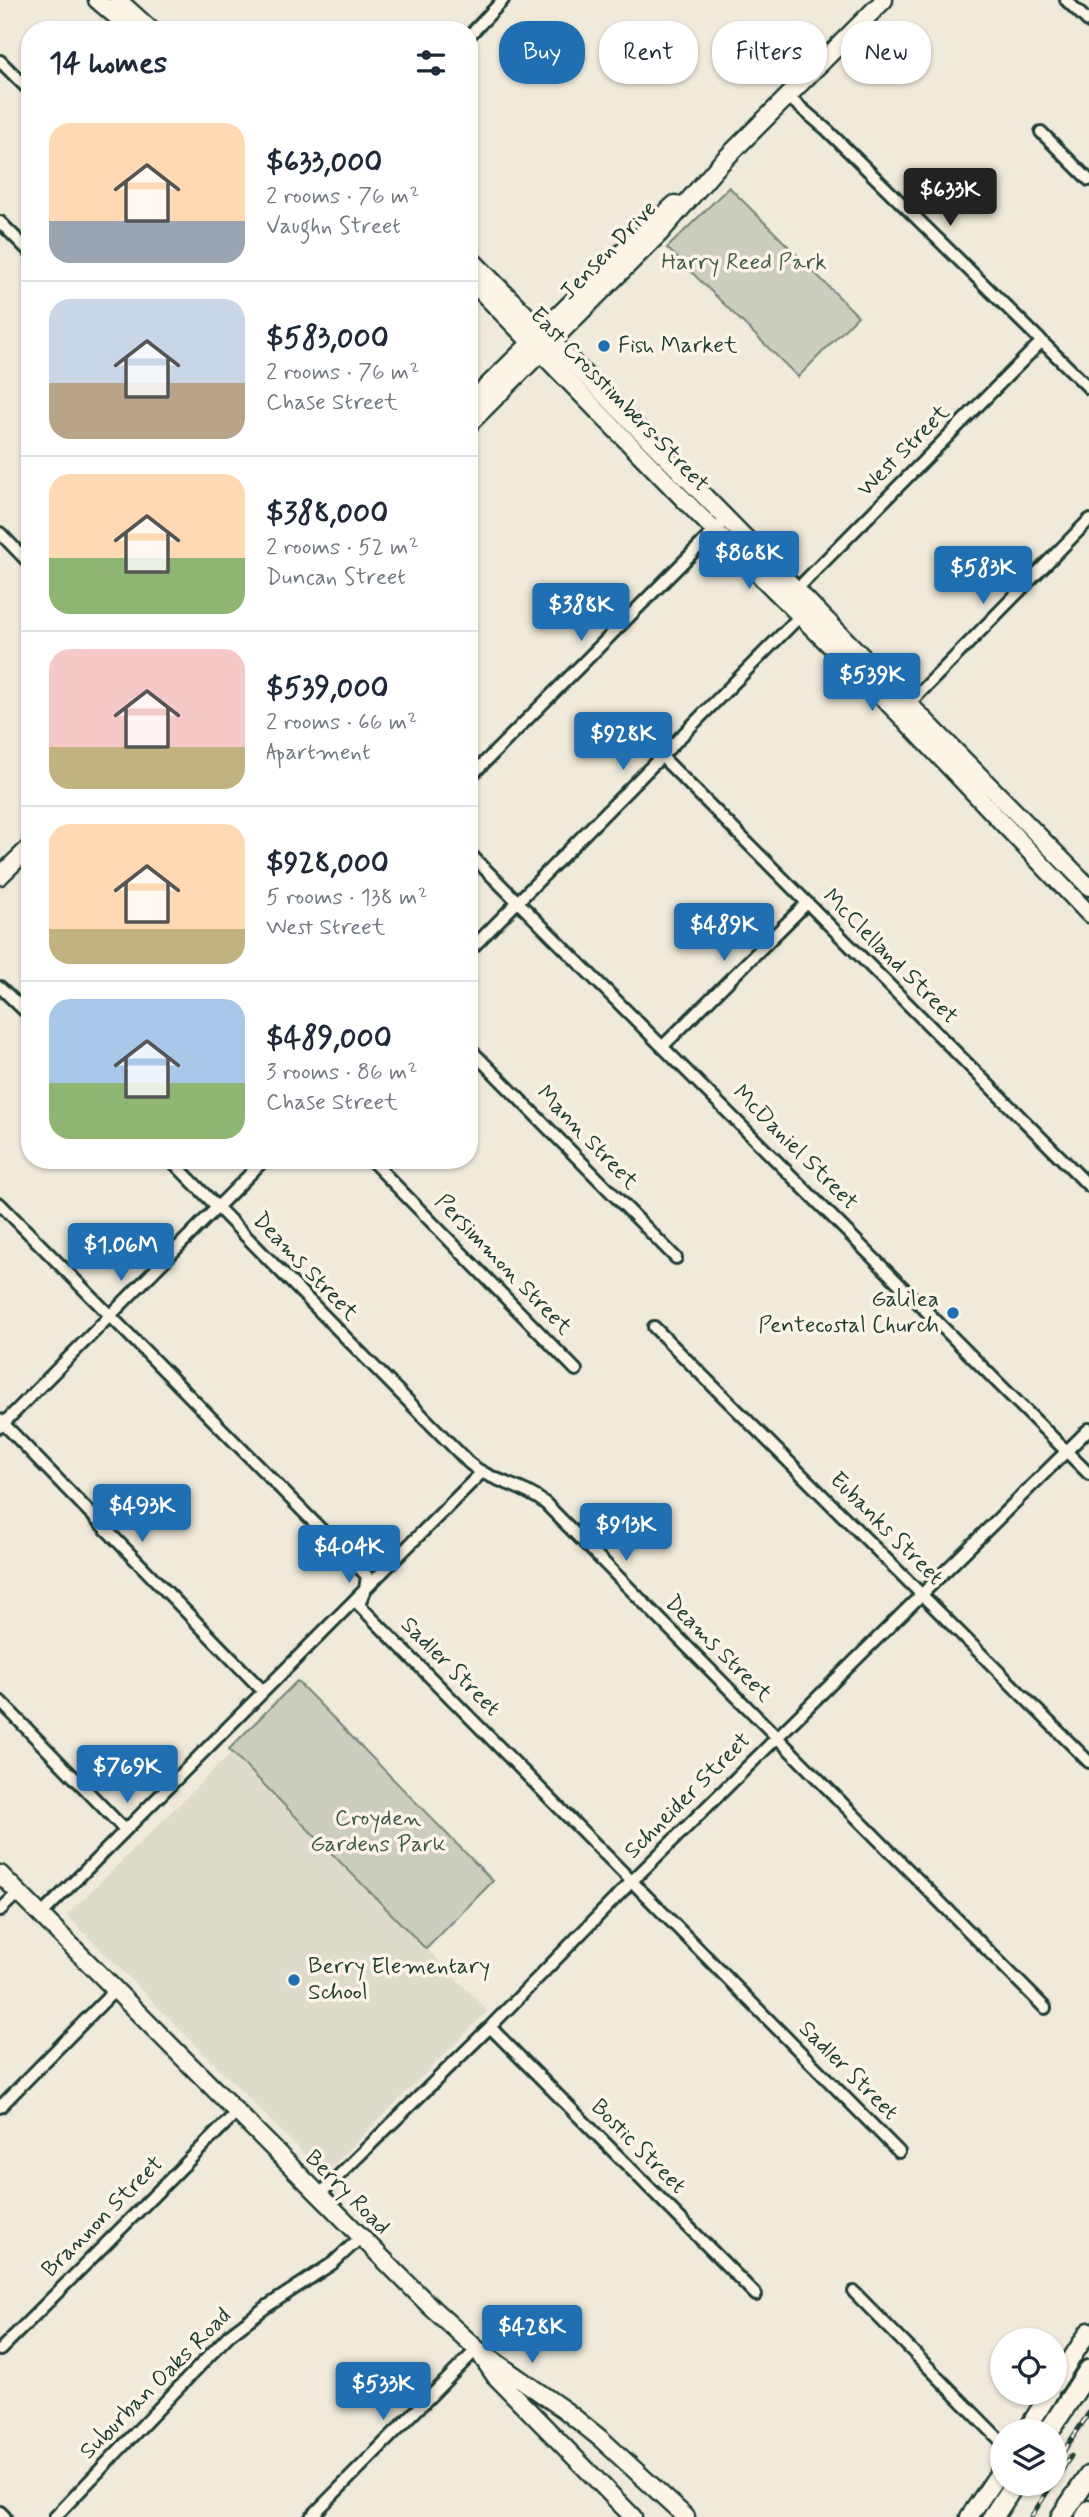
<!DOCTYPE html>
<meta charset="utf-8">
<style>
:root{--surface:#fff;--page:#f6f6f7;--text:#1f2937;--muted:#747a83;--line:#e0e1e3;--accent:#1f6fb2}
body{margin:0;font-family:Mynerve,sans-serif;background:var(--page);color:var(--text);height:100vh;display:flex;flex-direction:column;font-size:26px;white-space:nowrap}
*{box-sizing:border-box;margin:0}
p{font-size:23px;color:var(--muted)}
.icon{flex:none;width:38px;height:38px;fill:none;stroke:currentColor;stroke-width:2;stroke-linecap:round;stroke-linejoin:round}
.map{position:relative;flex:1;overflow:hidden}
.side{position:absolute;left:21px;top:21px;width:457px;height:1148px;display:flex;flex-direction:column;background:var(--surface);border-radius:28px;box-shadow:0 2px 5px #0004}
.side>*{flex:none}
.banner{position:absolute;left:499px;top:21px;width:485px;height:63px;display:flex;gap:14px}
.tools{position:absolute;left:990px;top:2328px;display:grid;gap:14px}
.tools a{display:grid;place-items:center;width:77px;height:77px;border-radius:50%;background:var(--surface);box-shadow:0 2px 5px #0004;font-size:35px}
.price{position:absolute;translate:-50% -60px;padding:0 16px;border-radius:7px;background:var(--accent);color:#fff;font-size:23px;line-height:46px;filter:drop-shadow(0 2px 4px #0008)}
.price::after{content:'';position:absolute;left:50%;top:42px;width:21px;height:16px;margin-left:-10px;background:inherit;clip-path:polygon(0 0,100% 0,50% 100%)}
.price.current{background:#222;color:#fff}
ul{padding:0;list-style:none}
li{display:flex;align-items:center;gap:21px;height:175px;padding:0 28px}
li+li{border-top:2px solid var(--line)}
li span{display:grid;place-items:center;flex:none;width:196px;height:140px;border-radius:21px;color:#555}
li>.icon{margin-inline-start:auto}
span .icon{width:84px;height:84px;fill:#fffc;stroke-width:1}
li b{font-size:30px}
h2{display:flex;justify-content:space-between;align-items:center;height:84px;padding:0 28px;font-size:30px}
.tag{padding:0 24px;border-radius:28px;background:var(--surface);box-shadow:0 2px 5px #0004;font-size:24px;line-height:63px}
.tag.current{background:var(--accent);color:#fff}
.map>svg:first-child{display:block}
.built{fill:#dedbcc}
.green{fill:#cccdbf;stroke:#76857a;stroke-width:2}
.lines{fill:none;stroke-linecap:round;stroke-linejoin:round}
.street-casing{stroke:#1f3d34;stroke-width:16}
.secondary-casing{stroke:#1f3d34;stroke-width:21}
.highway-casing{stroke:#1f3d34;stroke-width:24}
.street{stroke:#fcf5e5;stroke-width:10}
.secondary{stroke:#fcf5e5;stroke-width:16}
.highway{stroke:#fcf5e5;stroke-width:19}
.rail-casing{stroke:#1f3d34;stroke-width:5}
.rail{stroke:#fcf5e5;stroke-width:2.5;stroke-dasharray:8;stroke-linecap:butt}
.poi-dot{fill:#1f6fb2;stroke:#fcf5e5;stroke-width:2.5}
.labels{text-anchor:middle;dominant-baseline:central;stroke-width:7;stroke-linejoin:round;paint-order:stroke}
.street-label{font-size:23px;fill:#1f3d34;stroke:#fcf5e5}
.park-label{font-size:23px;fill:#425a50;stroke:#fcf5e5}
.poi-label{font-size:23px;fill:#1f3d34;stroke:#fcf5e5;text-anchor:start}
</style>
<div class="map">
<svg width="1089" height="2517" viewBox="0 0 1089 2517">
<rect width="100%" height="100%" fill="#efeada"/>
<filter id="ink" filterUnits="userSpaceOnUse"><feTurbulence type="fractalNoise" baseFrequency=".0143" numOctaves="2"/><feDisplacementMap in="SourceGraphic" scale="14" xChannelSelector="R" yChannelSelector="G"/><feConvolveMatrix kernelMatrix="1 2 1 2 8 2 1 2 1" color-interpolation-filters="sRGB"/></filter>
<g filter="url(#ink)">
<!-- built -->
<path class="built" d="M229 1749 488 2011 324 2174 67 1915 230 1754Z"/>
<!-- green -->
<path class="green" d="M729 187 858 316 798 377 667 248Z
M297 1681 493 1881 426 1949 229 1749Z"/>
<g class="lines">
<defs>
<path id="street" d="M1066 0 1089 22
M469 36 503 0
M0 61 30 91
M787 96 827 130 1089 388
M1041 132 1089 180
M0 222 30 252
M0 533 30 564
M797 589 1042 341
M905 708 1089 520
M661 756 1089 1186
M469 778 726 519
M469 853 1089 1474
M469 951 804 612
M0 987 30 1016
M663 1046 807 903
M469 1048 676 1258
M171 1160 469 1463C491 1482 521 1484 545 1503L1045 2008
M371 1160 576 1370
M0 1204 367 1576 365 1590 359 1605 899 2152
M654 1327 1089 1762
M0 1420 262 1690
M0 1427 264 1160
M0 1701 125 1830
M0 1910 18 1893
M40 1916 481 1473
M490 2027 756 2295
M0 2107 115 1990
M318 2196 490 2027 632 1881 1089 1429
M854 2292 1003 2443
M0 2350 236 2113
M0 2512 5 2517
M55 2517 229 2335 266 2307 333 2263 360 2238
M311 2517 477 2349"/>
<path id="secondary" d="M97 0 132 30
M118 0 151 30
M469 257 1089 887
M469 279 696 512 899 714 1089 914
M469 404 615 259 675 204
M469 424 661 232 719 165 884 0
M0 876 30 847
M0 1874 432 2308 477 2349 566 2411 601 2439 686 2517
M482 2357 495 2376 633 2517
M1055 2384 1089 2331
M1026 2431 1050 2392
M969 2517 1003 2467
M1084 2517 1089 2509"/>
<path id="highway" d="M1049 2431 1089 2370
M993 2517 1015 2483
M1061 2517 1089 2476"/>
</defs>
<!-- street casing -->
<use href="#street" class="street-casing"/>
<!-- secondary casing -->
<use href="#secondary" class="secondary-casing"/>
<!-- highway casing -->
<use href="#highway" class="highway-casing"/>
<!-- street -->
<use href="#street" class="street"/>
<!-- secondary -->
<use href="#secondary" class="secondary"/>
<!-- highway -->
<use href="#highway" class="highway"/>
<defs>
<path id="rail" d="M1055 2464 1089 2413
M1055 2480 1071 2456
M1031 2517 1053 2483"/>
</defs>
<!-- rail casing -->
<use href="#rail" class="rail-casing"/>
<!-- rail -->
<use href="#rail" class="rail"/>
</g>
</g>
<!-- markers -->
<g class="poi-dot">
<circle cx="604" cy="346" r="7"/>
<circle cx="953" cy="1313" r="7"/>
<circle cx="294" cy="1980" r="7"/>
</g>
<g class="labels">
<!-- street labels -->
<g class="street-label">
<text transform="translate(609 251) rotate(-46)">Jensen Drive</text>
<text transform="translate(619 400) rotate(46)">East Crosstimbers Street</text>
<text transform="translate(904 451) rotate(-45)">West Street</text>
<text transform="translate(890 957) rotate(45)">McClelland Street</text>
<text transform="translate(587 1138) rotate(46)">Mann Street</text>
<text transform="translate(795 1148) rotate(45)">McDaniel Street</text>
<text transform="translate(503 1265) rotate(46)">Persimmon Street</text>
<text transform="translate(305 1267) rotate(46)">Deams Street</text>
<text transform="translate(886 1529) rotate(45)">Eubanks Street</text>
<text transform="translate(718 1649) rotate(45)">Deams Street</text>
<text transform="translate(450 1667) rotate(45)">Sadler Street</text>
<text transform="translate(688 1796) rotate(-45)">Schneider Street</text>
<text transform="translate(848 2071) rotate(45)">Sadler Street</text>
<text transform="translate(638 2147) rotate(45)">Bostic Street</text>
<text transform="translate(347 2193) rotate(45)">Berry Road</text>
<text transform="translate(103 2217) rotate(-45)">Brannon Street</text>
<text transform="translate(156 2384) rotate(-45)">Suburban Oaks Road</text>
</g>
<!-- park labels -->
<g class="park-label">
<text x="744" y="263">Harry Reed Park</text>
<text x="378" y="1819">Croyden<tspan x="378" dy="26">Gardens Park</tspan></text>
</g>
<!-- poi labels -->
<g class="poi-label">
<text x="618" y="346">Fish Market</text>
<text x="939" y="1300" text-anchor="end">Galilea<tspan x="939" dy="26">Pentecostal Church</tspan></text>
<text x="308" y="1967">Berry Elementary<tspan x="308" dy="26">School</tspan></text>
</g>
</g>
</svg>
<div class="tools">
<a><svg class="icon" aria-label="locate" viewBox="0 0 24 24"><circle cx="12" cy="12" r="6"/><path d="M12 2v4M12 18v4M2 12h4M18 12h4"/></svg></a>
<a><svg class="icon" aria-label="layers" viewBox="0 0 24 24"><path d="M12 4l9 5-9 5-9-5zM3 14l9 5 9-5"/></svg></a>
</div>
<b class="price current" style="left:950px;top:228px">$633K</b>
<b class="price" style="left:749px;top:591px">$868K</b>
<b class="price" style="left:983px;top:606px">$583K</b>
<b class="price" style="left:581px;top:643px">$388K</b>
<b class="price" style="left:872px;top:713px">$539K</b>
<b class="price" style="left:623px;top:772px">$928K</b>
<b class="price" style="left:724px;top:963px">$489K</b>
<b class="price" style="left:121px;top:1283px">$1.06M</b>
<b class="price" style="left:142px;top:1544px">$493K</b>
<b class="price" style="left:626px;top:1563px">$913K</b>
<b class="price" style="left:349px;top:1585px">$404K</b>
<b class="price" style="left:127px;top:1805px">$769K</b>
<b class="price" style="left:532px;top:2365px">$428K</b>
<b class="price" style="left:383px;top:2422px">$533K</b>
<div class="banner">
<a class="tag current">Buy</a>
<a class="tag">Rent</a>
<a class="tag">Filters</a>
<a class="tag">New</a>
</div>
<section class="side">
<h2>14 homes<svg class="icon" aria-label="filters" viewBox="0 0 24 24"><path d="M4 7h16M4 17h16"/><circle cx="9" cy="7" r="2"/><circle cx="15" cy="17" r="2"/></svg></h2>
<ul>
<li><span style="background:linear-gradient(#ffd9b3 70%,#9aa5b1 0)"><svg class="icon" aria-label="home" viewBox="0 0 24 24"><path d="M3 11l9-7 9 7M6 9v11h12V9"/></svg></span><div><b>$633,000</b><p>2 rooms · 76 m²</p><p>Vaughn Street</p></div></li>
<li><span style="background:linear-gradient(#c9d6e8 60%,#b9a48a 0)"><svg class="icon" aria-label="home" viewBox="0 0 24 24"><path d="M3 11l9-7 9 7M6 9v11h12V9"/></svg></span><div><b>$583,000</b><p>2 rooms · 76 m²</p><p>Chase Street</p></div></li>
<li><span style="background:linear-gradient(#ffd9b3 60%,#8fb573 0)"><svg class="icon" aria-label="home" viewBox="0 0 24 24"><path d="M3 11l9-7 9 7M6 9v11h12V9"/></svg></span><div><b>$388,000</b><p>2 rooms · 52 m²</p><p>Duncan Street</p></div></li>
<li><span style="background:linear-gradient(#f6c9c9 70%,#c2b280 0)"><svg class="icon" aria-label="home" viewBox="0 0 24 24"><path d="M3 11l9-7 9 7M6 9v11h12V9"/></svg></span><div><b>$539,000</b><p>2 rooms · 66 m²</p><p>Apartment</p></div></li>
<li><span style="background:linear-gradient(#ffd9b3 75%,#c2b280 0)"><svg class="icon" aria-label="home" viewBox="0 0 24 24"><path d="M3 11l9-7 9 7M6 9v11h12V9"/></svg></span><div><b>$928,000</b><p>5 rooms · 138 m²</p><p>West Street</p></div></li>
<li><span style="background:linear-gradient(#a9c7e8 60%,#8fb573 0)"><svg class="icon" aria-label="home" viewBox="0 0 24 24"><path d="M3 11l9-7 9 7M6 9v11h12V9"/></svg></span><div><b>$489,000</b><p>3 rooms · 86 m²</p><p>Chase Street</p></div></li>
</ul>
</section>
</div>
